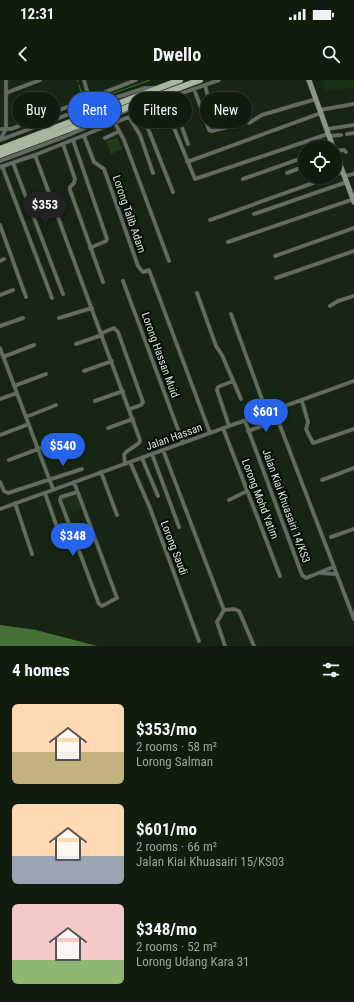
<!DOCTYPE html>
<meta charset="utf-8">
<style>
:root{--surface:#111c0e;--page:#1e291c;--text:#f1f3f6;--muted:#9ca19e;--line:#303a2e;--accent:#2563eb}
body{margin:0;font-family:"Roboto Condensed",sans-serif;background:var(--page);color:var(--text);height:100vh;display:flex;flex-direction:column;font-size:15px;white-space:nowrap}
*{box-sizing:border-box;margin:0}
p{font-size:13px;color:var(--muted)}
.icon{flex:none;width:22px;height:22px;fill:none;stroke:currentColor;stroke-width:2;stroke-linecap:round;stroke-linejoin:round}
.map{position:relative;height:566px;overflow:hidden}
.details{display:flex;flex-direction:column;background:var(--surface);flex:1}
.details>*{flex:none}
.guide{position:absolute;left:12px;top:12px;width:330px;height:36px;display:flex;gap:8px}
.tools{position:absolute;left:298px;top:60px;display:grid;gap:8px}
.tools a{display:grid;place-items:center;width:44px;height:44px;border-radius:50%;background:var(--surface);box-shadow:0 1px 3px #0004,0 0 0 1px var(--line);font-size:20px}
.price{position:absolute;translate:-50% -34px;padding:0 9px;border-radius:14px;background:var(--accent);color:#fff;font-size:13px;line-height:26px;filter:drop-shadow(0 1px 2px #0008)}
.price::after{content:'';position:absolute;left:50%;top:24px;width:12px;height:9px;margin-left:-6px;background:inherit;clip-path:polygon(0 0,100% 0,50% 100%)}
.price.active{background:#222;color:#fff}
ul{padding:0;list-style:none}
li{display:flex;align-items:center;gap:12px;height:100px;padding:0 12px}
li span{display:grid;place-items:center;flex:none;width:112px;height:80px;border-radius:6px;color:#555}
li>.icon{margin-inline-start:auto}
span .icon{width:48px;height:48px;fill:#fffc;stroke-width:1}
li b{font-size:17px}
h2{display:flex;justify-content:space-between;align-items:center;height:48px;padding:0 12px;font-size:17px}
.tag{padding:0 14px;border-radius:18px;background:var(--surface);box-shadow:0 1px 3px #0004,0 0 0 1px var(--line);font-size:14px;line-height:36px}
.tag.active{background:var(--accent);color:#fff}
.status{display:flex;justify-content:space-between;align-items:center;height:28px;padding:0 20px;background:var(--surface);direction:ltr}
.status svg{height:11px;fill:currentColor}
header{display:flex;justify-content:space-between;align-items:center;height:52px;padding:0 12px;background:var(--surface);font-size:18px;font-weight:700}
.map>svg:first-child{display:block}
.built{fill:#1b2f15}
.green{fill:#223c1a}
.water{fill:#447138}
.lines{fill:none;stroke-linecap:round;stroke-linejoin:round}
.stream{stroke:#447138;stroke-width:1}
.street-casing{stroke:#32412e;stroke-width:4.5}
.secondary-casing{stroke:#32412e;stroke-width:6}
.primary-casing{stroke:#32412e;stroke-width:7}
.street{stroke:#646c62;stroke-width:3.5}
.secondary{stroke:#8a9686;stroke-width:5}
.primary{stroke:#a7b7a2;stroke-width:6}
.labels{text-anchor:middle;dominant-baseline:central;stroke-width:4;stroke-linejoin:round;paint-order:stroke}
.street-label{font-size:11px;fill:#dae4d7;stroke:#070d06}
</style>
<div class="status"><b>12:31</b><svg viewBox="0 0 49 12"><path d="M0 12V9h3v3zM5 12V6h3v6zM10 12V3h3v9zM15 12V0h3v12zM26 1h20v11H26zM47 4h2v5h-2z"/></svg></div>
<header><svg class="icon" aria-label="back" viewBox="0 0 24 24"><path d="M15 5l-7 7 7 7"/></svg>Dwello<svg class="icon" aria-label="search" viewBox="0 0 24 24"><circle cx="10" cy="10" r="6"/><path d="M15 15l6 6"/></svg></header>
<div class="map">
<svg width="354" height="566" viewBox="0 0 354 566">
<rect width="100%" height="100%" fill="#172613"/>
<!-- built -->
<path class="built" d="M322 0H354V7L326 11Z
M76 413 82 429 67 435 61 420Z"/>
<!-- green -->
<path class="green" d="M116 58 118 59 122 69 111 74 106 61Z"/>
<!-- water -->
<path class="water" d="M0 545 36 550 97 566H0Z"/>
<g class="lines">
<!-- stream -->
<path class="stream" d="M77 0 78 2
M79 5 82 16
M84 24 150 0"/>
<defs>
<path id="street" d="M84 0 89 18
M205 5 212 33
M194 9 209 50 212 51 232 46
M6 13 40 0
M171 17 188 64
M163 21 195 99 328 54
M320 30 354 24
M141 31 173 112
M129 37 140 55 153 93
M115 43 124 60 169 181
M249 43 262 35 316 19
M0 49H11L136 0
M327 49 354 45
M347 54 354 53
M84 56 94 82 104 89 138 186 143 192 149 190 210 353
M329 56 341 55
M105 58 118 52
M0 60 96 24 145 8H156
M0 60 6 49V0
M73 60 107 159 106 161 90 168
M63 64 75 99 74 103 70 107V110L103 202
M335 71 344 70 346 72
M35 75 140 360 139 363 126 372 124 375 125 384
M0 81 64 57 130 29
M187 82 321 33
M13 83 63 214
M2 86 52 218
M0 87 35 75 129 37 171 17 219 0
M287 93 305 86
M335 95 343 92
M344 96 354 94
M243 99 305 77
M254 134 347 102
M210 140 330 97
M0 145 26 217
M228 162 354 119
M275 176 354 148
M0 181 4 179
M276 198 354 171
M123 201 183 363
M197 213 216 266 222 275 241 319
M0 215 13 210
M330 226 338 221 354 216
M231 234 267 333
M59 238 92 228
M0 246 23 238
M102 253 114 248 118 252 143 322 141 325 130 329
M76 264 102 255
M0 268 53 409
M3 277 34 265
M84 291 112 281
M14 306 46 294
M0 319 17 313
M95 321 123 311
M302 321 308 342 306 349 313 363 354 349
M274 330 354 539
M26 337 56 325
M245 341 302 495 306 498 333 487
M229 346 217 310 218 307 233 301
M108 348 133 339
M223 348 280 496
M248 351 278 340
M0 355 29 344
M163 370 224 530
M152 374 179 447
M142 378 158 416
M9 380 70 357
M130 382 150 428 199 561
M101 392 117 435
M322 400 354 388
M0 402 4 411 8 413 82 389
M74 402 117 518 102 526 99 524 60 420 61 417 77 412
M45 413 64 467
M229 420 247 411
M15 423 32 474
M0 429 354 301
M331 457 354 449
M321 493 336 494
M225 566 217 542 224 530 234 529 239 531 254 566"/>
<path id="secondary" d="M309 0 333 67
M335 71 354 122"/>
<path id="primary" d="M0 69 180 0
M0 75 200 0"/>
</defs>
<!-- street casing -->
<use href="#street" class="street-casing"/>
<!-- secondary casing -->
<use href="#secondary" class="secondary-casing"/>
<!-- primary casing -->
<use href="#primary" class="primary-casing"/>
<!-- street -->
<use href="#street" class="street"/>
<!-- secondary -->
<use href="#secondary" class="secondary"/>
<!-- primary -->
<use href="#primary" class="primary"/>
</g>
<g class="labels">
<!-- street labels -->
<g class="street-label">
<text transform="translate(129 134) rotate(71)">Lorong Talib Adam</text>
<text transform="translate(160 275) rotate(70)">Lorong Hassan Muid</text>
<text transform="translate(174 357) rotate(-20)">Jalan Hassan</text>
<text transform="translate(260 419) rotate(69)">Lorong Mohd Yatim</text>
<text transform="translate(286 426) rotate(70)">Jalan Kiai Khuasairi 14/KS3</text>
<text transform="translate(174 468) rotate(69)">Lorong Saudi</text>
</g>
</g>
</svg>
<div class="tools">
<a><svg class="icon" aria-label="locate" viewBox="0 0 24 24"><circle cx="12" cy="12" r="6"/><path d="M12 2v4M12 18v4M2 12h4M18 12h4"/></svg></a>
</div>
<b class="price active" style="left:45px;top:146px">$353</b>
<b class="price" style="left:266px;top:353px">$601</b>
<b class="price" style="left:63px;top:387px">$540</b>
<b class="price" style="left:73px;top:477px">$348</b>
<div class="guide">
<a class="tag">Buy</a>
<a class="tag active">Rent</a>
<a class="tag">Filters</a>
<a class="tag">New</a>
</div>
</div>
<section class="details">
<h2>4 homes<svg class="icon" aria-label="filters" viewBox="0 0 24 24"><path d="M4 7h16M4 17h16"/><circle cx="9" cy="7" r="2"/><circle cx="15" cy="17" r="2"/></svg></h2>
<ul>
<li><span style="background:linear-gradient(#ffd9b3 60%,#c2b280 0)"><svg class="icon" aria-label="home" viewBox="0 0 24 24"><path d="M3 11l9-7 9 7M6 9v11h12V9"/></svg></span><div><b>$353/mo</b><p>2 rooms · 58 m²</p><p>Lorong Salman</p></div></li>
<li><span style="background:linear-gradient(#ffd9b3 65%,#9aa5b1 0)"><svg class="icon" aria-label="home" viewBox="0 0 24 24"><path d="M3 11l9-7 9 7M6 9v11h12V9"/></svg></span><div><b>$601/mo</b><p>2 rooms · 66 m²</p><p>Jalan Kiai Khuasairi 15/KS03</p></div></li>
<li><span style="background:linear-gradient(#f6c9c9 70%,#8fb573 0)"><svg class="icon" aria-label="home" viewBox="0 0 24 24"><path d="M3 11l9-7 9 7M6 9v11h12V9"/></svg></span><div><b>$348/mo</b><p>2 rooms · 52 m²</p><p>Lorong Udang Kara 31</p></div></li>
</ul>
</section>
